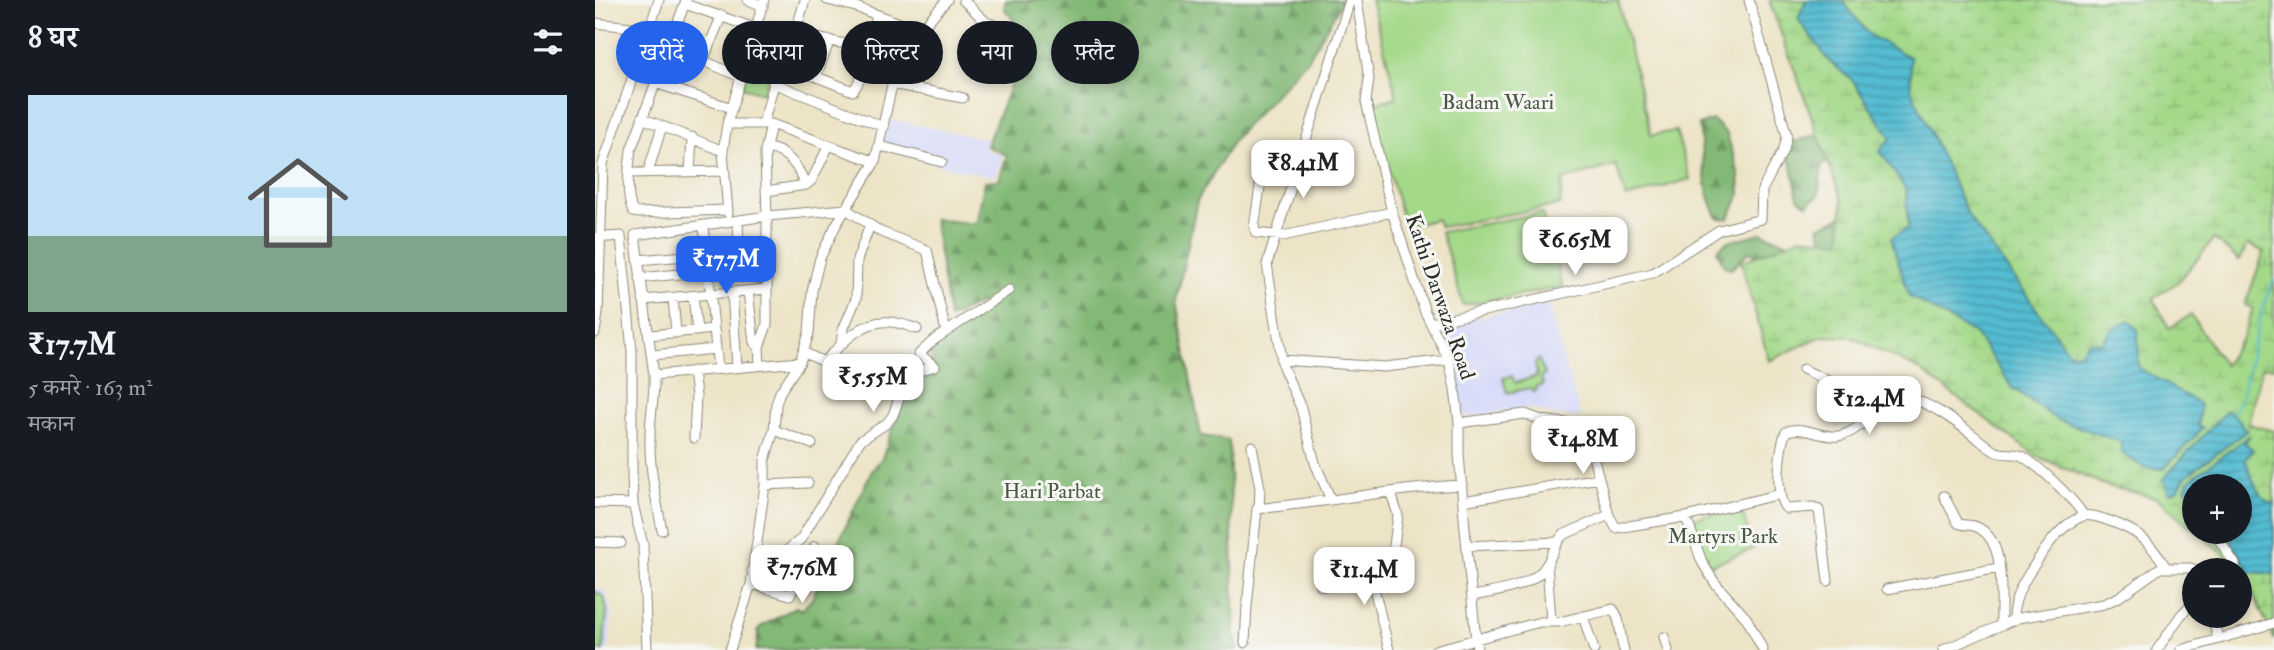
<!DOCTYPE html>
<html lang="hi">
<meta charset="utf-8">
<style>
:root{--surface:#171b24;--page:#20242c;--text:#f1f3f6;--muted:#9ea1a6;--line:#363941;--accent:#2563eb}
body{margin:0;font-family:"IM FELL Double Pica","Noto Serif Devanagari",serif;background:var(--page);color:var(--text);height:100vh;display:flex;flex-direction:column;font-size:26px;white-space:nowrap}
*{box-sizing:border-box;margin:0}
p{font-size:23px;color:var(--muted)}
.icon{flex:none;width:38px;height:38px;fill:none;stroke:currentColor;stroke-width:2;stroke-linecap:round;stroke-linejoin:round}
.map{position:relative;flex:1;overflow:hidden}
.panel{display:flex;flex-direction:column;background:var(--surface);width:595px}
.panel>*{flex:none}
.top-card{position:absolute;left:21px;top:21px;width:665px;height:63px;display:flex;gap:14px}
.fabs{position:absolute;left:1587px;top:474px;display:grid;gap:14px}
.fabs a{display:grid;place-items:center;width:70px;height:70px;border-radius:50%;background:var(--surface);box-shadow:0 4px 10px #0003;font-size:35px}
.price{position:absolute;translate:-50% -60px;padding:0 16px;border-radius:14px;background:#fff;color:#222;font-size:23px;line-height:46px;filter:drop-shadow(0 2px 4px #0008)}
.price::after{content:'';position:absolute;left:50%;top:42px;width:21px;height:16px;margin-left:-10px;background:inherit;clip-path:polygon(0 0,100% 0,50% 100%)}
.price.on{background:var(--accent);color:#fff}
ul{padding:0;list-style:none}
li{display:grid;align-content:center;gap:14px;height:371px;padding:0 28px}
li+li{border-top:2px solid var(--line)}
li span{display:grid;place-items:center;height:217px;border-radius:0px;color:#555}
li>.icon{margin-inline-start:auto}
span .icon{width:126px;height:126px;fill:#fffc;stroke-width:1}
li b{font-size:30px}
h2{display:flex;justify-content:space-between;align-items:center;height:84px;padding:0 28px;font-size:30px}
.tag{padding:0 24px;border-radius:32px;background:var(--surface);box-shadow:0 4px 10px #0003;font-size:24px;line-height:63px}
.tag.on{background:var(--accent);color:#fff}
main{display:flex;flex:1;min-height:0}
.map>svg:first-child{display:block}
.built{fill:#d4d8f9}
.green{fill:#a4d98a;stroke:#68825a;stroke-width:2}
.forest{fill:url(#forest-firs);stroke:#577250;stroke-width:2}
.wetland{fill:url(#wetland-marsh);stroke:#68825a;stroke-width:2;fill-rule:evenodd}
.water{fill:url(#water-rules);stroke:#40747e;stroke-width:2}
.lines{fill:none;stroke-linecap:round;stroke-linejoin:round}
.stream{stroke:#54bcd1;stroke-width:2}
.minor-casing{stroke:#8c8879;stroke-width:11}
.minor{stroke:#fff;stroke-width:9}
.labels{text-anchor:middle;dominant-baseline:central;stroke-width:6;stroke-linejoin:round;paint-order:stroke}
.park-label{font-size:21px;fill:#495643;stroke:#f6f6f2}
.street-label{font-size:21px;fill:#2b2b2b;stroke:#f6f6f2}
</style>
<main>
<section class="panel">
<h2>8 घर<svg class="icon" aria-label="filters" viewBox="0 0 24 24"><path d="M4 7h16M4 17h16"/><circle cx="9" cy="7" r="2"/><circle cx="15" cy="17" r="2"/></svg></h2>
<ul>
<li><span style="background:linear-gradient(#bfe0f5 65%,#7fa58c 0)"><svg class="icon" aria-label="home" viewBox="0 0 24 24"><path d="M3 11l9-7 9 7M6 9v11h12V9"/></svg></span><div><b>₹17.7M</b><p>5 कमरे · 163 m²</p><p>मकान</p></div></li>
</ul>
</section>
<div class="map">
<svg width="1679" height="650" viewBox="0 0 1679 650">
<defs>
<pattern id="forest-firs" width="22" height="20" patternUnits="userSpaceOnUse" patternTransform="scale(1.75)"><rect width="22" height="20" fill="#83b976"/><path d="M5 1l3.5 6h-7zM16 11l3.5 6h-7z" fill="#6b9761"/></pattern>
<pattern id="wetland-marsh" width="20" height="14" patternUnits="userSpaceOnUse" patternTransform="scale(1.75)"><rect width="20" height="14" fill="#a4d98a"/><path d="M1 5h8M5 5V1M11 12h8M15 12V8" fill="none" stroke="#8dba77"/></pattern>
<pattern id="water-rules" width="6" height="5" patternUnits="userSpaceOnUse" patternTransform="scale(1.75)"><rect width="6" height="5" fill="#54bcd1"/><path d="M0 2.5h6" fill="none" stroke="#4699aa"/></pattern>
</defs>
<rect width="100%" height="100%" fill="#f6f6f2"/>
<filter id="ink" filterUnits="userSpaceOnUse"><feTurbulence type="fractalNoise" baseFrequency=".0143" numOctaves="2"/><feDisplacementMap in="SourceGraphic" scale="14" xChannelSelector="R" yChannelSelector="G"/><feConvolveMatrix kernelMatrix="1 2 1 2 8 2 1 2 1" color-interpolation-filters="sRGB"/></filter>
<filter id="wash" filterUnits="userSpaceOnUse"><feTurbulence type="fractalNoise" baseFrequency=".00686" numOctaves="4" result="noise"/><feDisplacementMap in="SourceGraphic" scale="28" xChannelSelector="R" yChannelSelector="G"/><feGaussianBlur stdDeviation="1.57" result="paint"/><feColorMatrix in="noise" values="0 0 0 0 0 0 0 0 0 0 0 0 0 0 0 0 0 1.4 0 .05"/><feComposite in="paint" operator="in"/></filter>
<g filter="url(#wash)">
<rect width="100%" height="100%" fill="#ede4c7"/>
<!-- built -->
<path class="built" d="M293 119 391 139 389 150 407 155 401 177 348 166 287 144Z
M953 303 986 418 960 415 934 408 873 417 865 412 858 364 842 326Z
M0 588 10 591 17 613 13 650H0Z"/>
<!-- green -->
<path class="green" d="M776 0H1023L1056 135 1081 131 1095 179 1031 198 1021 165 968 180 965 205 845 227 842 219 810 227 775 105 802 97Z
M155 57 179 64 168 93 147 87Z
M947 213 968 287 868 305 846 232Z
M944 360 950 375 946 377 948 385 940 387 941 391 938 392 935 388 912 393 908 378 917 376 920 383 942 376 940 362Z
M1146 507 1158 549 1114 566 1104 550 1106 545 1105 541 1100 539 1096 519Z
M0 591 9 597 12 611 8 650H0Z"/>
<!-- forest -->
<path class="forest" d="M411 0H748L713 59 639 139 602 201 581 301 606 436 634 440 640 637 643 650H161L164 628 201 607 207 610 217 599 276 472 287 458 308 402H324L312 389 340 366 334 352 351 332 407 293 354 318 339 219 381 224 390 181 404 180 412 155 391 146 420 75 425 29 409 8Z
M1118 120 1132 134 1144 175 1145 196 1133 219 1123 218C1108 192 1108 155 1104 125Z
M1251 125 1270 133C1282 154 1299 178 1304 201 1309 221 1290 230 1289 245 1286 275 1305 305 1316 331L1312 344 1299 349 1243 327 1217 321 1190 302C1184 270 1186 265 1155 251L1136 269 1129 266 1122 250 1132 242 1166 233 1221 253H1231L1224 227 1255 212 1258 204 1252 173 1238 159 1227 165 1223 196 1212 205 1203 198 1197 165 1190 151 1199 142Z"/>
<!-- wetland -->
<path class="wetland" d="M1174 0H1679V368L1667 367 1653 424 1679 431V640L1647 569 1602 532H1645V486H1600L1599 530 1562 498 1512 486 1441 456 1322 368 1256 337 1227 336 1174 361 1146 262 1206 237 1246 241 1247 200ZM1619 239 1644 260 1653 244 1669 252 1650 305 1658 308 1648 337 1629 365 1596 315 1574 328 1558 298 1583 282Z"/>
<!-- water -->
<path class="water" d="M1211 0H1247L1274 35 1315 57 1316 89 1374 217 1474 353H1485L1493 342 1506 343 1517 330 1534 320 1543 330 1544 368 1605 404 1603 426 1608 428 1569 469 1550 468 1526 453V442L1461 419 1418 388 1380 334 1314 296 1296 238 1313 228 1311 190 1285 151 1296 138 1257 80 1234 61 1203 19Z
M1632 410 1645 420 1648 429 1653 430 1590 477 1584 489 1575 493 1568 479Z
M1655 435 1650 443 1658 450 1650 459C1657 475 1661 499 1679 504V574L1655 572 1635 541 1641 534 1640 532H1645V486H1600L1599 497 1590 489 1593 481Z"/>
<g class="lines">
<!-- stream -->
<path class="stream" d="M1639 414 1647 394 1667 310 1679 279"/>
</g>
</g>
<g filter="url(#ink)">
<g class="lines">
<defs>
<path id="minor" d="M91 0 36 150C34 168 30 195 38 212L44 213 132 210
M153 0 168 6
M232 0 261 7 324 30
M368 0 391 22 402 26 410 34 400 60
M755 0 672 264 688 367 706 408 720 463 736 500C780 494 823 487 867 485
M762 0 774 79 771 102 797 212 830 312 854 360 860 389 864 423V454L870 529 882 650
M90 4 162 29
M0 23 54 29
M201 34 250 44 273 53
M74 46 146 77
M155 51 258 91C271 75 277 36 282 15
M108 60 127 15
M191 64 210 0
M221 76 235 40
M60 83 137 108
M178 83 289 127
M297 84 368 98
M47 118 128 151
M132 124H176L280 162
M168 124 185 62
M285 146 347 162
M170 152 176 124
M53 172 67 126
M95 172 97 137
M34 173 129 171
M667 173 659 228 661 233 688 236 797 212
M211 185 217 180 233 147
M133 213 128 151 132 124 169 0
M143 221 144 251
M109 227 123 369
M0 238 26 236 37 351V475L38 504 48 545 52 650
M43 260 173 249
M45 278 114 271
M153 291 159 342 164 347
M137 292 142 367
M98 296 102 331
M78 298 81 333
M48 300 172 289
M836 323 1058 273 1124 230 1166 219 1167 190 1189 149 1192 136 1154 0
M0 333 3 313 8 164 64 0
M55 335 119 329
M246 343 248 330 261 299 262 260 275 225
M208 352 229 362 262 390
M57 355 121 349
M686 360 789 367 854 360
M229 362C245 345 268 319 294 322 304 322 313 326 322 329
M165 365 164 347 172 325V216L170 155 173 148C194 152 203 167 211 185L171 191
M1208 369 1254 391 1306 398
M98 371 101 396 99 438
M59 375 205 362
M864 423 930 414 946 420 986 425 992 434 1014 515 1021 528 1091 517 1185 494
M179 430 217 444
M657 446 665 488 664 508
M170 485 213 483
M796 493 803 515 799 546
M1349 496 1363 523C1368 526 1373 524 1379 526 1413 537 1405 596 1406 625
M868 501 1004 478
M0 503 38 504
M1091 517 1107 562 1120 583 1152 619 1168 650
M67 530C61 499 54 467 55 436 55 415 60 395 59 375L40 235 172 216 251 209 286 232 332 250 351 332
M1623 538 1640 564V570
M0 542 26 543
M872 546 962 542
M952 564 956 621
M157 571 178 562 206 539 265 441 292 423 298 415 313 374 340 366 324 354 339 340 414 290
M1233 581 1224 510 1218 507 1192 509C1179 500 1184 446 1191 432 1206 424 1226 438 1243 436 1270 432 1283 397 1314 399 1337 401 1378 435 1396 449 1406 457 1417 451 1427 456 1444 466 1479 499 1489 516
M156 584 195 595 220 546
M726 586 778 584 794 650
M1292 589 1404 568
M877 596C901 592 939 587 952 564 958 554 960 543 968 535L1014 515
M988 616 999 650
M1617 616 1623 638
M1418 619C1418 597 1430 579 1442 561 1454 543 1467 524 1488 516 1495 514 1503 517 1509 519 1542 530 1552 538 1571 567
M1069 637 1073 650
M650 643 652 606 662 509 736 500
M135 650 156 584 170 485V460L179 430 181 404 185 392 205 362 214 333 217 291 225 258 241 225 280 162 301 67 310 47 352 0
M840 650 945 622H964L1018 609C1027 620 1024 637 1029 650
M1348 650 1423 618 1509 604 1524 597 1565 568H1596L1600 572
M1562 650 1586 615 1600 601
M1586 650 1679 623"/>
</defs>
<!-- minor casing -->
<use href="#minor" class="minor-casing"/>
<!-- minor -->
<use href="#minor" class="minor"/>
</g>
</g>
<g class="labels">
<!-- park labels -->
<g class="park-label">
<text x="903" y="102">Badam Waari</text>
<text x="457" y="491">Hari Parbat</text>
<text x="1128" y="536">Martyrs Park</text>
</g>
<!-- street labels -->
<g class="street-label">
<text transform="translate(845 297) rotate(71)">Kathi Darwaza Road</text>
</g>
</g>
</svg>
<div class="fabs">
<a>+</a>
<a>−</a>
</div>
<b class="price" style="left:708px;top:200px">₹8.41M</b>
<b class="price" style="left:980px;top:277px">₹6.65M</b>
<b class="price on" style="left:131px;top:296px">₹17.7M</b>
<b class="price" style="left:278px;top:414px">₹5.55M</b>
<b class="price" style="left:1274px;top:436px">₹12.4M</b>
<b class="price" style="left:988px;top:476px">₹14.8M</b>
<b class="price" style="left:207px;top:605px">₹7.76M</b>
<b class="price" style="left:769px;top:607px">₹11.4M</b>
<div class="top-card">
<a class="tag on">खरीदें</a>
<a class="tag">किराया</a>
<a class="tag">फ़िल्टर</a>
<a class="tag">नया</a>
<a class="tag">फ़्लैट</a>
</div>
</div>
</main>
